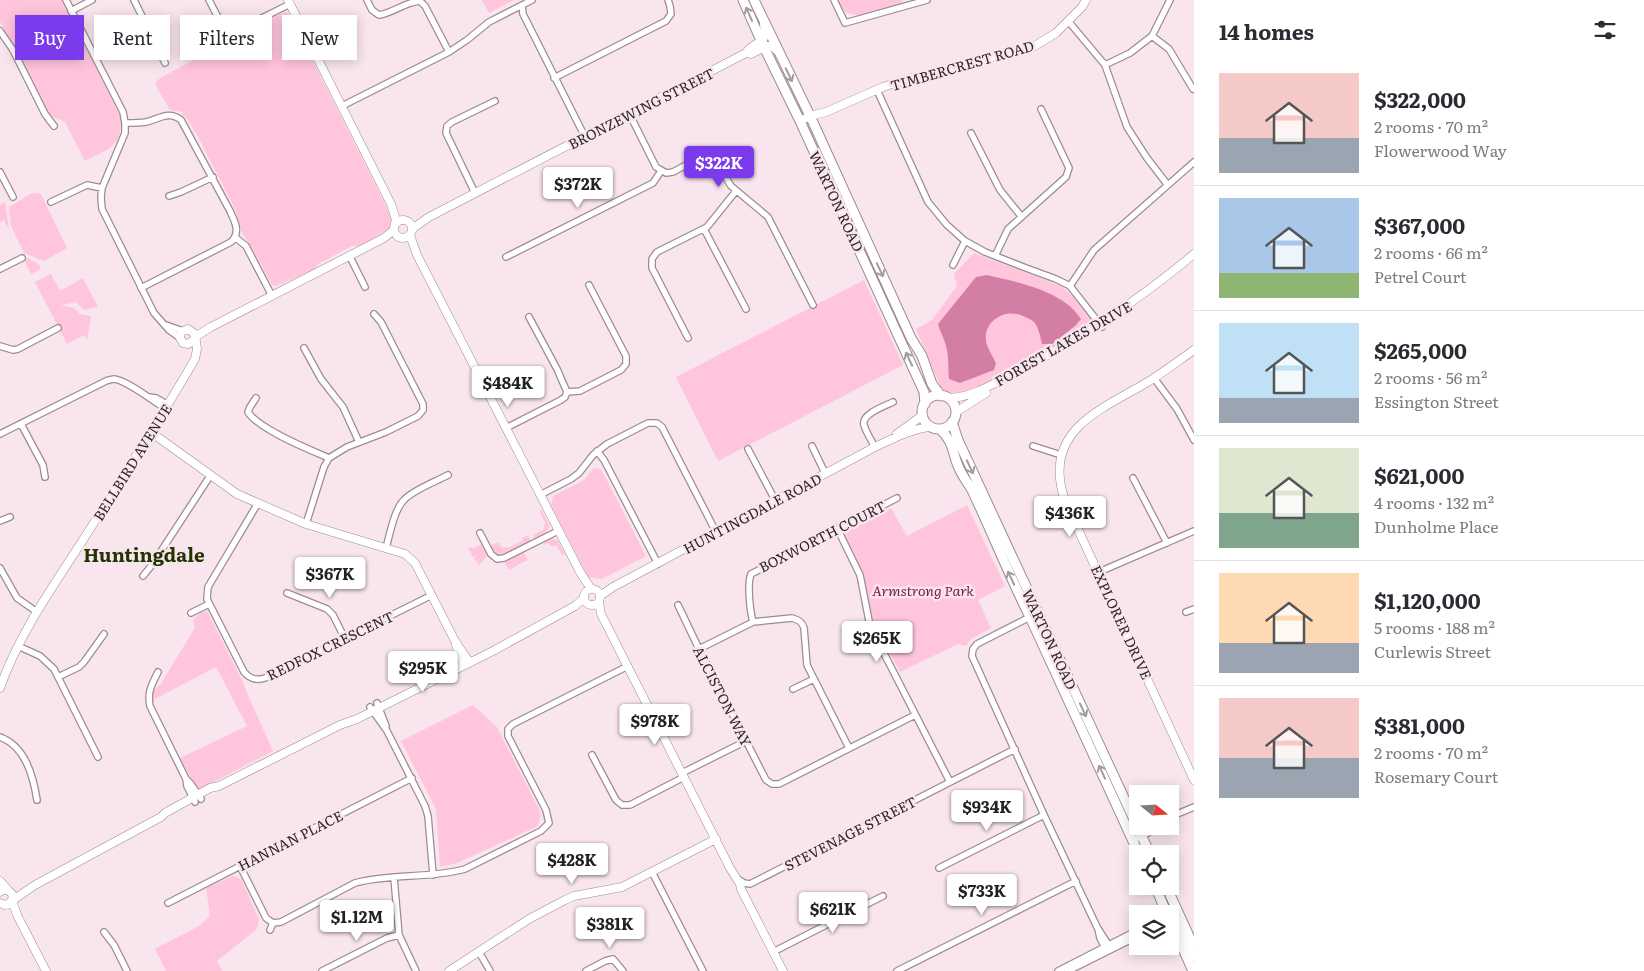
<!DOCTYPE html>
<meta charset="utf-8">
<style>
:root{--surface:#fff;--page:#f7f7f7;--text:#2b2b33;--muted:#7c7c81;--line:#e1e1e2;--accent:#7c3aed}
body{margin:0;font-family:Literata,serif;background:var(--page);color:var(--text);height:100vh;display:flex;flex-direction:column;font-size:19px;white-space:nowrap}
*{box-sizing:border-box;margin:0}
p{font-size:16px;color:var(--muted)}
.icon{flex:none;width:28px;height:28px;fill:none;stroke:currentColor;stroke-width:2;stroke-linecap:round;stroke-linejoin:round}
.map{position:relative;flex:1;overflow:hidden}
.details{display:flex;flex-direction:column;background:var(--surface);width:450px}
.details>*{flex:none}
.top-card{position:absolute;left:15px;top:15px;width:475px;height:45px;display:flex;gap:10px}
.needle{width:32px;rotate:108deg}
.tools{position:absolute;left:1129px;top:785px;display:grid;gap:10px}
.tools a{display:grid;place-items:center;width:50px;height:50px;border-radius:0px;background:var(--surface);box-shadow:0 2px 12px #0003;font-size:25px}
.price{position:absolute;translate:-50% -42px;padding:0 11px;border-radius:5px;background:#fff;color:#222;font-size:16px;line-height:32px;filter:drop-shadow(0 1px 2px #0008)}
.price::after{content:'';position:absolute;left:50%;top:30px;width:15px;height:11px;margin-left:-8px;background:inherit;clip-path:polygon(0 0,100% 0,50% 100%)}
.price.active{background:var(--accent);color:#fff}
ul{padding:0;list-style:none}
li{display:flex;align-items:center;gap:15px;height:125px;padding:0 25px}
li+li{border-top:1px solid var(--line)}
li span{display:grid;place-items:center;flex:none;width:140px;height:100px;border-radius:0px;color:#555}
li>.icon{margin-inline-start:auto}
span .icon{width:60px;height:60px;fill:#fffc;stroke-width:1}
li b{font-size:21px}
h2{display:flex;justify-content:space-between;align-items:center;height:60px;padding:0 25px;font-size:21px}
.chip{padding:0 18px;border-radius:0px;background:var(--surface);box-shadow:0 2px 12px #0003;font-size:18px;line-height:45px}
.chip.active{background:var(--accent);color:#fff}
main{display:flex;flex:1;min-height:0}
.map>svg:first-child{display:block}
.green{fill:#ffc5dd}
.water{fill:#d37ea4}
.lines{fill:none;stroke-linecap:round;stroke-linejoin:round}
.street-casing{stroke:#9d8b92;stroke-width:8}
.secondary-casing{stroke:#9d8b92;stroke-width:9}
.primary-casing{stroke:#9d8b92;stroke-width:11}
.street{stroke:#fff;stroke-width:5.5}
.secondary{stroke:#fff;stroke-width:8}
.primary{stroke:#fff;stroke-width:9}
.oneway{stroke:#a09d9e}
.labels{text-anchor:middle;dominant-baseline:central;stroke-width:5;stroke-linejoin:round;paint-order:stroke}
.street-label{font-size:14px;fill:#2d2628;stroke:#f9e5ed}
.park-label{font-size:14px;font-style:italic;fill:#7d184f;stroke:#f9e5ed}
.district-label{font-size:19px;font-weight:bold;fill:#223500;stroke:#f9e5ed}
</style>
<main>
<div class="map">
<svg width="1194" height="971" viewBox="0 0 1194 971">
<rect width="100%" height="100%" fill="#f9e5ed"/>
<!-- green -->
<path class="green" d="M0 0H62L121 118C123 146 107 150 85 161L65 122 55 118 47 112 0 22Z
M482 0H514L489 13Z
M837 0H902L903 3 858 16 845 12Z
M285 12 289 14 390 214 392 225 390 228 360 246H352L318 264 313 270 276 286 272 285 251 246 243 235 235 209 197 135 187 119 182 115 183 112 170 110 155 84 160 78 224 44C233 37 244 36 253 29 263 22 274 17 285 12Z
M32 193 41 194 67 248 44 261 24 253 11 226 9 207Z
M5 202 9 230 4 220 0 222V205Z
M974 253 1061 286 1078 301 1091 319V326L1041 356 983 385 959 393 947 392 941 388 916 329 932 320 957 286 954 274Z
M28 258 38 264 41 269 31 274 24 260Z
M51 274 60 291 83 278 98 307 84 310 76 302 61 305 74 308 80 314 91 316 87 340 84 335 67 344 35 282Z
M864 280 903 365 718 461 676 377Z
M594 468 601 469 646 556 602 579 588 577 551 505 553 496 584 480Z
M967 505 1005 586 978 600 991 628 971 639 966 646 958 644 900 672 872 620 863 574 844 533 891 508 907 536Z
M542 510 550 527 545 532 546 534 535 539 533 535 543 530 545 523 540 512Z
M528 535 531 541 501 556 494 554 490 546 498 542 502 548 507 547 508 548 523 540 522 538Z
M549 538 557 540 565 554 562 555 557 546H551L548 543 544 545 543 541Z
M482 544 488 555 479 565 474 558 480 554 473 557 468 547 474 548Z
M523 551 528 560 517 565 518 567 516 566 509 570 505 563V560Z
M207 611 242 680 250 700 273 751 200 789 195 786 180 758 247 726 216 667 153 700V691L160 685 195 628 193 620 200 613Z
M473 705 497 727 541 813 538 826 457 863 440 867 436 809 401 741Z
M233 876 241 879 259 919 257 929 217 961 222 971H166L155 949 199 926 210 916 206 888Z"/>
<!-- water -->
<path class="water" d="M987 275C1017 282 1064 291 1081 319L1075 326 1052 344H1042C1040 336 1039 328 1034 322 1031 319 1027 318 1023 316 1004 307 980 323 987 345 989 351 993 357 996 363L994 370 960 383 949 379C948 368 949 357 946 346 944 338 940 332 938 324L976 277Z"/>
<g class="lines">
<defs>
<path id="street" d="M66 0 123 112 125 123V133L102 188 101 197 102 209 154 313 169 330 180 338
M134 0 165 63
M209 0 223 27 228 31 240 29 290 4
M367 0 372 10 379 15C393 13 405 2 420 1L425 6 449 52
M834 0 845 23 927 0
M522 6 523 14 585 137
M71 11 92 0
M1069 22 1105 65 1127 127 1147 158 1167 184
M0 31 13 50 45 114 54 126
M1152 36 1169 49 1193 89
M1105 65 1130 53 1152 36 1170 0
M554 78 666 21 671 14 670 6 668 0
M877 90 928 202 947 225 965 241 985 252 1026 268 1056 279 1070 286 1102 327
M342 106 449 52 467 40 489 22 532 0
M629 113 656 167 666 173 673 172 701 157H710L717 163 731 186 768 217 813 305
M125 123C132 123 139 123 146 122 159 119 169 110 181 120L230 211C235 222 241 232 231 242L141 288
M971 133 1000 190 1021 216
M0 172 13 197
M475 193 446 133 447 126 452 122 495 101
M169 196 181 192 213 177
M51 202 87 185 102 188
M704 229 746 309
M236 238 246 246 272 296
M995 256 1008 229 1066 177 1069 168 1041 109
M350 257 365 287
M506 257 653 183 661 171
M953 265 965 241
M0 269 22 258
M1070 286 1094 250 1194 162
M529 317 557 369 567 392
M166 325 183 331
M688 338 652 268V259L657 252 707 227 736 191
M0 346 13 350 18 349 58 328
M304 348 321 379 343 407 359 442
M1154 378 1177 409 1194 440
M149 397 156 398 168 405
M256 398 250 407 248 412C258 429 310 450 329 458
M21 424 43 465 45 477
M506 428 561 400 565 397 567 392 580 391 621 370 626 364V356L589 285
M0 434 106 381C109 380 111 379 114 379 127 380 154 402 166 409
M812 446 825 473
M1033 446 1061 455
M875 447C871 440 866 432 864 425 861 414 885 406 893 402
M748 449 775 500
M597 451 604 460 658 564
M1133 478 1167 543
M540 495 571 479 579 473 593 455 607 444 648 423H657L662 427 716 532
M258 503 208 587 207 599 244 672C250 679 256 681 265 678L432 595
M0 521 10 517
M306 524 324 467 329 458 347 447 386 432 418 416 423 410V404L381 322 374 314
M837 528 860 575 870 626 873 632 950 782
M480 533 491 554 497 559 504 558 558 531
M386 548C390 534 394 510 404 500 413 490 435 482 448 475
M0 568 17 598 37 612
M1099 572 1194 531
M143 576 152 565 210 476
M287 593 327 609 333 615 345 639
M678 605 699 649 766 780 772 784H779L915 715
M1186 612 1194 609
M191 613 209 604
M1030 617 977 644 973 649 972 656 1044 815 1097 927 1111 949
M753 622C750 611 747 584 751 574L897 498
M18 646 40 656 54 669 98 757
M699 649 753 622 792 618C799 620 802 622 804 628L807 665 849 748
M158 672C152 684 147 692 150 706L186 779 187 786 195 802
M58 677 79 667 84 662 104 634
M793 689 814 679
M377 703 386 726
M370 707 387 731 425 806 428 816 433 875
M0 737C25 746 33 775 37 800
M592 755 616 800 622 805H630L684 777
M682 773 746 741
M186 779 191 784 201 799
M1170 817 1194 807
M1133 840 1148 833 1154 826
M240 866 266 918 273 923 281 922 355 883C391 873 429 879 465 869L541 831 549 823 546 810 508 736V729L513 724 628 666
M939 868 1044 815
M652 872 703 971
M394 878 399 935 416 971
M738 879 744 883 750 884 1015 749
M168 903 412 778
M1170 919C1183 925 1187 945 1194 958
M1098 929 1100 938 1106 950
M270 930 273 923
M104 932 114 945 127 971
M479 952 490 971
M773 952 883 896
M322 971 387 938 399 935
M586 971 605 961 613 959 623 971
M897 971 1076 881
M1058 971 1138 930
M1068 971 1138 936"/>
<path id="secondary" d="M288 0 391 204 396 220 395 223
M746 53 749 49 756 44 772 46 777 51
M800 121 810 116 826 112 883 87 904 80 1033 47 1056 33 1082 7 1086 0
M394 229a9 9 0 1 1 18 0a9 9 0 1 1-18 0Z
M412 229 429 217 746 53 751 54 759 50 765 35 764 24
M410 235 417 255 580 572 591 589
M195 337 211 327 384 238 394 230
M1194 350C1178 361 1163 373 1146 383 1108 406 1054 425 1060 479 1061 495 1069 509 1075 523L1194 780
M948 398C971 398 991 385 1012 374 1077 341 1138 301 1194 254
M956 412 986 393
M152 433 237 494 306 524 405 554 415 563 455 641 469 662
M897 434 923 415
M584 597a8 8 0 1 1 16 0a8 8 0 1 1-16 0Z
M600 596 613 587 875 447C892 439 911 429 930 427
M599 602 601 614 730 868 740 884 741 889 783 971
M456 645 463 665
M0 688C19 634 52 588 83 540 121 480 159 421 195 359L197 349 195 334 188 329 181 332 180 338 183 343 188 344 195 339
M0 881 8 890
M0 892 3 890H8L12 894 13 898 9 904 5 905 0 903
M13 900 35 885 161 817 165 813 210 788 219 786 340 725 357 719 493 651 575 606 584 598
M12 901 18 917 46 971
M449 971 529 919 565 900 574 896 622 887 716 839"/>
<path id="primary" d="M743 0 763 45 800 121 924 392 925 404
M754 0 812 120 911 338 922 356 932 384 941 396
M922 412a17 17 0 1 1 34 0a17 17 0 1 1-34 0Z
M952 422 958 440 1150 854
M940 429C955 443 952 455 960 470 963 477 968 483 972 490 992 532 1009 575 1030 617L1139 854
M1155 886 1167 914
M1166 886 1194 947
M1170 920 1193 971"/>
</defs>
<!-- street casing -->
<use href="#street" class="street-casing"/>
<!-- secondary casing -->
<use href="#secondary" class="secondary-casing"/>
<!-- primary casing -->
<use href="#primary" class="primary-casing"/>
<!-- street -->
<use href="#street" class="street"/>
<!-- secondary -->
<use href="#secondary" class="secondary"/>
<!-- primary -->
<use href="#primary" class="primary"/>
</g>
<!-- one-way arrows -->
<defs><path id="oneway-shaft" d="M-6 0H5M1.5-3L5.5 0L1.5 3" fill="none" stroke-width="1.6" stroke-linecap="round" stroke-linejoin="round" transform="scale(1.25)"/></defs>
<g class="oneway">
<use href="#oneway-shaft" transform="translate(749 14) rotate(-114)"/>
<use href="#oneway-shaft" transform="translate(789 75) rotate(64)"/>
<use href="#oneway-shaft" transform="translate(880 270) rotate(65)"/>
<use href="#oneway-shaft" transform="translate(909 359) rotate(-115)"/>
<use href="#oneway-shaft" transform="translate(970 467) rotate(65)"/>
<use href="#oneway-shaft" transform="translate(1011 578) rotate(-115)"/>
<use href="#oneway-shaft" transform="translate(1083 710) rotate(65)"/>
<use href="#oneway-shaft" transform="translate(1102 772) rotate(-115)"/>
</g>
<g class="labels">
<!-- street labels -->
<g class="street-label">
<text transform="translate(962 65) rotate(-16)">TIMBERCREST ROAD</text>
<text transform="translate(641 108) rotate(-27)">BRONZEWING STREET</text>
<text transform="translate(837 201) rotate(65)">WARTON ROAD</text>
<text transform="translate(1063 343) rotate(-30)">FOREST LAKES DRIVE</text>
<text transform="translate(132 462) rotate(-58)">BELLBIRD AVENUE</text>
<text transform="translate(752 513) rotate(-28)">HUNTINGDALE ROAD</text>
<text transform="translate(822 536) rotate(-27)">BOXWORTH COURT</text>
<text transform="translate(1122 622) rotate(65)">EXPLORER DRIVE</text>
<text transform="translate(1050 639) rotate(65)">WARTON ROAD</text>
<text transform="translate(330 645) rotate(-26)">REDFOX CRESCENT</text>
<text transform="translate(723 696) rotate(63)">ALCISTON WAY</text>
<text transform="translate(850 833) rotate(-27)">STEVENAGE STREET</text>
<text transform="translate(290 840) rotate(-27)">HANNAN PLACE</text>
</g>
<!-- park labels -->
<g class="park-label">
<text x="923" y="590">Armstrong Park</text>
</g>
<!-- district labels -->
<g class="district-label">
<text x="144" y="554">Huntingdale</text>
</g>
</g>
</svg>
<div class="tools">
<a><svg class="needle" viewBox="-14 -14 28 28"><path d="M0-13l5 13h-10z" fill="#e53935"/><path d="M0 13l5-13h-10z" fill="#7c7c81"/></svg></a>
<a><svg class="icon" aria-label="locate" viewBox="0 0 24 24"><circle cx="12" cy="12" r="6"/><path d="M12 2v4M12 18v4M2 12h4M18 12h4"/></svg></a>
<a><svg class="icon" aria-label="layers" viewBox="0 0 24 24"><path d="M12 4l9 5-9 5-9-5zM3 14l9 5 9-5"/></svg></a>
</div>
<b class="price active" style="left:719px;top:188px">$322K</b>
<b class="price" style="left:578px;top:209px">$372K</b>
<b class="price" style="left:508px;top:408px">$484K</b>
<b class="price" style="left:1070px;top:538px">$436K</b>
<b class="price" style="left:330px;top:599px">$367K</b>
<b class="price" style="left:877px;top:663px">$265K</b>
<b class="price" style="left:423px;top:693px">$295K</b>
<b class="price" style="left:655px;top:746px">$978K</b>
<b class="price" style="left:987px;top:832px">$934K</b>
<b class="price" style="left:572px;top:885px">$428K</b>
<b class="price" style="left:982px;top:916px">$733K</b>
<b class="price" style="left:833px;top:934px">$621K</b>
<b class="price" style="left:357px;top:942px">$1.12M</b>
<b class="price" style="left:610px;top:949px">$381K</b>
<div class="top-card">
<a class="chip active">Buy</a>
<a class="chip">Rent</a>
<a class="chip">Filters</a>
<a class="chip">New</a>
</div>
</div>
<section class="details">
<h2>14 homes<svg class="icon" aria-label="filters" viewBox="0 0 24 24"><path d="M4 7h16M4 17h16"/><circle cx="9" cy="7" r="2"/><circle cx="15" cy="17" r="2"/></svg></h2>
<ul>
<li><span style="background:linear-gradient(#f6c9c9 65%,#9aa5b1 0)"><svg class="icon" aria-label="home" viewBox="0 0 24 24"><path d="M3 11l9-7 9 7M6 9v11h12V9"/></svg></span><div><b>$322,000</b><p>2 rooms · 70 m²</p><p>Flowerwood Way</p></div></li>
<li><span style="background:linear-gradient(#a9c7e8 75%,#8fb573 0)"><svg class="icon" aria-label="home" viewBox="0 0 24 24"><path d="M3 11l9-7 9 7M6 9v11h12V9"/></svg></span><div><b>$367,000</b><p>2 rooms · 66 m²</p><p>Petrel Court</p></div></li>
<li><span style="background:linear-gradient(#bfe0f5 75%,#9aa5b1 0)"><svg class="icon" aria-label="home" viewBox="0 0 24 24"><path d="M3 11l9-7 9 7M6 9v11h12V9"/></svg></span><div><b>$265,000</b><p>2 rooms · 56 m²</p><p>Essington Street</p></div></li>
<li><span style="background:linear-gradient(#dfe7d0 65%,#7fa58c 0)"><svg class="icon" aria-label="home" viewBox="0 0 24 24"><path d="M3 11l9-7 9 7M6 9v11h12V9"/></svg></span><div><b>$621,000</b><p>4 rooms · 132 m²</p><p>Dunholme Place</p></div></li>
<li><span style="background:linear-gradient(#ffd9b3 70%,#9aa5b1 0)"><svg class="icon" aria-label="home" viewBox="0 0 24 24"><path d="M3 11l9-7 9 7M6 9v11h12V9"/></svg></span><div><b>$1,120,000</b><p>5 rooms · 188 m²</p><p>Curlewis Street</p></div></li>
<li><span style="background:linear-gradient(#f6c9c9 60%,#9aa5b1 0)"><svg class="icon" aria-label="home" viewBox="0 0 24 24"><path d="M3 11l9-7 9 7M6 9v11h12V9"/></svg></span><div><b>$381,000</b><p>2 rooms · 70 m²</p><p>Rosemary Court</p></div></li>
</ul>
</section>
</main>
